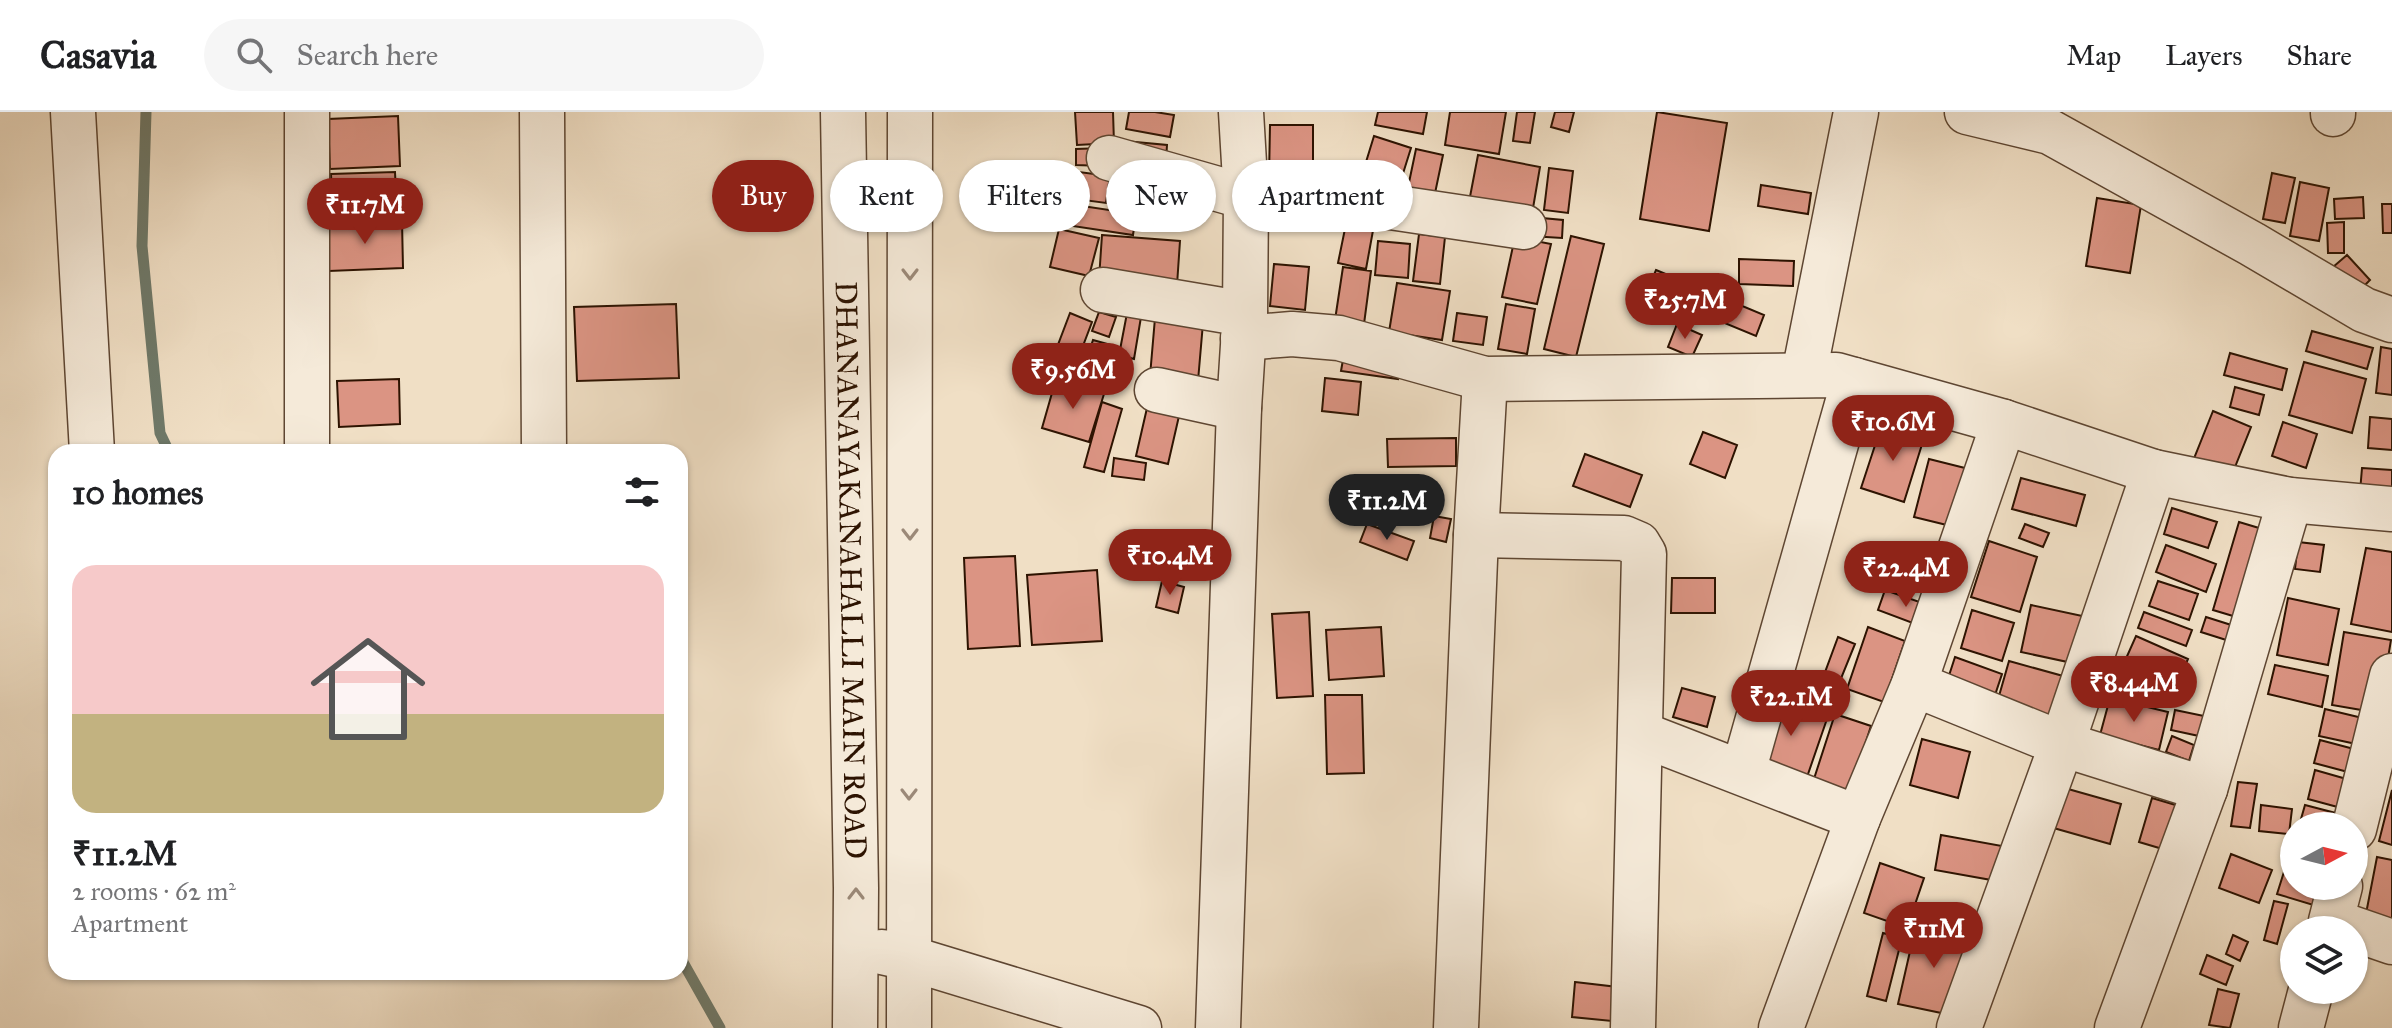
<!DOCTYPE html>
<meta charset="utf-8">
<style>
:root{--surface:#fff;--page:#f6f6f6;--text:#202124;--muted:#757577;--line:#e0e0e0;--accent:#8f2418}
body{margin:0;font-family:"IM FELL Great Primer",serif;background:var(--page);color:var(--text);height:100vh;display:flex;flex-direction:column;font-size:30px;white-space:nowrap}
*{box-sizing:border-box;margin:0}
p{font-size:26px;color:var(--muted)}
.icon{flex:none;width:44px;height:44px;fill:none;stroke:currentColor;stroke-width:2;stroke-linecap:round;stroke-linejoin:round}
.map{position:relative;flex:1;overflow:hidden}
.panel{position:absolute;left:48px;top:332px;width:640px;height:536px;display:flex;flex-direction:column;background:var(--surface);border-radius:24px;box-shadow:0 2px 6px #0004}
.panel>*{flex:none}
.banner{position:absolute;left:712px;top:48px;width:760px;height:72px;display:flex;gap:16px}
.needle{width:52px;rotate:83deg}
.controls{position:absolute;left:2280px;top:700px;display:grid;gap:16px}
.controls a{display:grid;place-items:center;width:88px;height:88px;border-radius:50%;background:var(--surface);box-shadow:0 2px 6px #0004;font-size:40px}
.price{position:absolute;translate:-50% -68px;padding:0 18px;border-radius:28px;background:var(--accent);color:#fff;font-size:26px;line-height:52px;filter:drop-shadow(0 2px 4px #0008)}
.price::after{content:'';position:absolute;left:50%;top:48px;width:24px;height:18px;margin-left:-12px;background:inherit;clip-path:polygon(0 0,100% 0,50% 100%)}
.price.selected{background:#222;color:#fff}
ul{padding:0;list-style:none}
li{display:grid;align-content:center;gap:16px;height:424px;padding:0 24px}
li span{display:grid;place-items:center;height:248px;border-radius:24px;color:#555}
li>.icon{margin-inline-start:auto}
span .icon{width:144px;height:144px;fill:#fffc;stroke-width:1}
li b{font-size:34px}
h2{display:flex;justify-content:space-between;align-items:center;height:96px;padding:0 24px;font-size:34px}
.tag{padding:0 28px;border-radius:36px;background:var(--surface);box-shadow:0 2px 6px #0004;font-size:28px;line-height:72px}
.tag.selected{background:var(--accent);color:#fff}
header{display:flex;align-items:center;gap:48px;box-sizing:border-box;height:112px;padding:0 40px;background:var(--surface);border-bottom:2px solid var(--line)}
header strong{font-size:38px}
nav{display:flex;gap:44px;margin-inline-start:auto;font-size:28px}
.search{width:560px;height:72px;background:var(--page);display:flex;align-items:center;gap:20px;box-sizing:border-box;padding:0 28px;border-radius:44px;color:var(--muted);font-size:30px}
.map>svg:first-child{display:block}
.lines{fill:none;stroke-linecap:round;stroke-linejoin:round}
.stream{stroke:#6f7969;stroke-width:11}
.building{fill:#db9483;stroke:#2d1301;stroke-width:2}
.minor-casing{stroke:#5e4632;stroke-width:47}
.minor{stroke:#f5ead9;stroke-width:44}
.oneway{stroke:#9b8978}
.labels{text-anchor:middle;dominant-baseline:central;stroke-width:7;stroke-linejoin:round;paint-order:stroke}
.street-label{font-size:30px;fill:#2d1301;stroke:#f5ead9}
</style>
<header>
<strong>Casavia</strong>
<div class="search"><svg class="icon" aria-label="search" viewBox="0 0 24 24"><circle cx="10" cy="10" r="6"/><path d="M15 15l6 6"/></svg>Search here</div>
<nav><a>Map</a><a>Layers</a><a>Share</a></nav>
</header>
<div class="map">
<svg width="2392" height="916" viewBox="0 0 2392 916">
<rect width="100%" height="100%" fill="#f0dfc5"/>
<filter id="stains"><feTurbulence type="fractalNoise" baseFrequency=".0025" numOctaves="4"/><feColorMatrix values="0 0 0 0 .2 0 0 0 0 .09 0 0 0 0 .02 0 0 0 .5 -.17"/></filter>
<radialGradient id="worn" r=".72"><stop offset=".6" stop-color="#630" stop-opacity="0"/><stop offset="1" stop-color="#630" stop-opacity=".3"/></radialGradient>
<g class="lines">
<!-- stream -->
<path class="stream" d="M146 0 142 134 160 321 169 340
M680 845 720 916"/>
</g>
<!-- building -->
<path class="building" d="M1075 0H1113L1114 31 1077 33Z
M1129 0H1155L1174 3 1170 25 1126 17Z
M1378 0H1427L1423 22 1375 13Z
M1450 0H1506L1499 42 1445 33Z
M1517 0H1535L1530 31 1513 29Z
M1555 0H1574L1569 20 1551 15Z
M1657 0 1727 11 1709 119 1640 107Z
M398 4 400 54 330 57 328 7Z
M1270 13H1313V67L1269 66Z
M1374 24 1411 36 1395 87 1358 76Z
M1125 29 1167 33 1166 49Z
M1103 36V54L1076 53V37Z
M1416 37 1443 43 1434 86 1407 80Z
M1478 43 1540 55 1532 102 1469 90Z
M1549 56 1573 59 1568 101 1544 98Z
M1071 59 1110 64 1106 91 1068 86Z
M395 60 397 104 333 107 331 62Z
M1125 61 1143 64 1138 92 1120 89Z
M2272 61 2295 66 2285 111 2263 107Z
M1151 68 1183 71 1179 111 1147 108Z
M2300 70 2329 76 2319 129 2290 124Z
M1761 73 1811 81 1808 102 1758 94Z
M2363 85 2364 106 2335 107 2334 87Z
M2097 86 2141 93 2130 161 2086 154Z
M1069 92 1136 102 1133 123 1066 113Z
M2382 92H2392V121H2383Z
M1531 105 1563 108 1562 126 1530 124Z
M1347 107 1374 113 1366 157 1338 151Z
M402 109 403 156 329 159 327 112Z
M2344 110V141H2328L2327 111Z
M1059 117 1099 126 1089 164 1050 155Z
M1419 122 1445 125 1440 172 1413 169Z
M1102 123 1180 129 1177 173 1099 167Z
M1571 124 1604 132 1576 245 1544 237Z
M1515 125 1551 132 1537 192 1502 185Z
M1378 129 1410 132 1408 166 1375 163Z
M2347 143 2370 168 2358 180 2333 155Z
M1739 147 1794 149 1793 174 1739 172Z
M1274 152 1309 155 1305 198 1270 194Z
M1343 155 1371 159 1364 212 1335 208Z
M1656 158 1764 203 1756 224 1647 179Z
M1397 171 1450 179 1442 228 1389 220Z
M676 192 679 266 577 269 574 195Z
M1506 192 1535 197 1527 242 1498 237Z
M1128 196 1142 199 1134 247 1119 243Z
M1099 200 1116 205 1109 225 1092 219Z
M1070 201 1092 210 1078 247 1056 238Z
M1457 201 1487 205 1483 233 1453 229Z
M1155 206 1203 211 1198 269 1150 264Z
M1677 212 1702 223 1692 245 1668 235Z
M2312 219 2373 236 2367 257 2306 239Z
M1093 228 1118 235 1111 261 1085 253Z
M2381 235 2392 237V283L2376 281Z
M2230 241 2287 257 2282 278 2224 263Z
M1344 242 1400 251 1398 267 1341 259Z
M2304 250 2366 267 2352 321 2289 303Z
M1325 266 1361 270 1358 303 1322 299Z
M399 267 400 312 339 315 337 269Z
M1056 267 1104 282 1089 330 1042 316Z
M2235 275 2264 283 2259 303 2230 295Z
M1102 290 1122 297 1104 360 1084 355Z
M1147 296 1179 304 1168 352 1136 344Z
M2213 299 2251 315 2229 370 2191 354Z
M2370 305 2392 307V338L2368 336Z
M2283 310 2317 322 2306 356 2272 344Z
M1882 312 1924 326 1904 390 1861 376Z
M1703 320 1737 333 1725 366 1690 352Z
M1456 326V354L1388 355 1387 327Z
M1585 342 1642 363 1630 395 1573 374Z
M1114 346 1146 351 1144 368 1112 364Z
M1929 347 1969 357 1955 415 1914 405Z
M2362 356 2392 358V394L2359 392Z
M2021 366 2085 383 2076 414 2012 397Z
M2172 396 2217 410 2208 436 2164 422Z
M1434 404 1451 407 1446 430 1430 426Z
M2239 410 2279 422 2253 510 2213 498Z
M1367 412 1414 429 1407 448 1360 430Z
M2025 412 2049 421 2043 435 2019 426Z
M1989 429 2037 445 2020 500 1971 485Z
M2298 430 2324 433 2320 460 2295 457Z
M2166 433 2216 452 2206 480 2156 460Z
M2366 436 2392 440V520L2351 512Z
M1015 444 1020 534 968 537 964 446Z
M1097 458 1102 529 1032 533 1027 463Z
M1672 466H1715V501H1671Z
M1162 469 1184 475 1178 501 1156 495Z
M2158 469 2198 482 2189 508 2149 494Z
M1885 478 1934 495 1926 516 1878 498Z
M2288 486 2339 497 2328 553 2277 543Z
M2031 493 2087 505 2077 552 2021 540Z
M1972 498 2014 511 2002 549 1961 536Z
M1309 500 1313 584 1277 586 1272 502Z
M2144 500 2192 518 2186 534 2138 516Z
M2206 505 2247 518 2242 533 2201 520Z
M1381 515 1384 564 1329 568 1326 518Z
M1868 515 1905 529 1884 590 1847 577Z
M2344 520 2391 528 2379 601 2332 593Z
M2136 524 2188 547 2176 574 2124 551Z
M1838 525 1855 532 1840 569 1824 563Z
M1955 545 2002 562 1991 595 1944 579Z
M2009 549 2074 567 2060 617 1995 598Z
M2275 553 2328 564 2322 595 2268 582Z
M1682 576 1715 585 1707 615 1673 605Z
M1325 583H1362L1364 661 1327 662Z
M2110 586 2168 600 2159 638 2100 623Z
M1775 587 1828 604 1807 665 1755 648Z
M2325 597 2375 609 2370 635 2319 624Z
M2175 598 2204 604 2199 624 2171 618Z
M1835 602 1871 614 1847 688 1811 676Z
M2172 624 2194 633 2189 649 2166 640Z
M1922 627 1970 640 1958 686 1910 673Z
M2320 628 2369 641 2363 664 2314 651Z
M2315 658 2364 672 2356 700 2308 687Z
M2238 670 2257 672 2250 716 2231 714Z
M2061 675 2121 692 2110 732 2050 715Z
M2392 678V733L2379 729Z
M2152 686 2189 697 2176 741 2139 730Z
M2261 693 2292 697 2289 722 2259 719Z
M2305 693 2351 705 2348 714H2299Z
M1941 723 2002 734 1997 769 1935 758Z
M2294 728V774H2337L2330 798 2277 782Z
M2231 742 2272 758 2259 791 2219 776Z
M2377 745 2392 748V818L2364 812Z
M1880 751 1924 766 1907 816 1864 801Z
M2274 789 2288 792 2277 832 2264 828Z
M1916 813 1969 824 1951 903 1898 892Z
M1883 821 1902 826 1886 889 1867 884Z
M2233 823 2248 830 2240 849 2226 842Z
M2207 843 2233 854 2226 873 2200 862Z
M1575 870 1626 876 1622 910 1572 905Z
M2218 877 2239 882 2230 916 2209 913Z"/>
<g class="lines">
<defs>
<g id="minor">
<path d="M73 0 92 340"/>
<path d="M307 0V340"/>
<path d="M542 0 544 340"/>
<path id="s1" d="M843 0 856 776 855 916"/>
<path d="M1967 0 2050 20 2252 132 2364 198 2392 208"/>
<path d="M2333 0V2"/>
<path d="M1109 46 1246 85 1330 86 1524 115"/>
<path d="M1103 178 1245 202"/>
<path d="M1243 226 1292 222 1339 226 1485 267 1836 263 2004 310 2154 360 2290 388 2392 397"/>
<path d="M1804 262 1856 0"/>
<path d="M1157 278 1239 296"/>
<path d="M1476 423 1624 426 1638 432 1644 442 1633 916"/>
<path d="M1914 572 2062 632 2205 677"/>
<path d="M1641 622 1858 706"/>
<path d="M1743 660 1854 268"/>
<path d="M2354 717 2392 564"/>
<path d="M2340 774 2331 809 2392 830"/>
<path d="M882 840 909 846 1139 916"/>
<path d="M909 916 910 0"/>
<path d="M1218 916 1239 296 1245 202 1246 85 1241 0"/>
<path d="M1456 916 1476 423 1485 267"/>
<path d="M1781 916 1858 706 1914 572 2004 310"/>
<path d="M1959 916 2062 632 2154 360"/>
<path d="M2117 916 2205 677 2290 388"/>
<path d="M2301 916 2311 878"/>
</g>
</defs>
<!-- minor casing -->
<use href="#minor" class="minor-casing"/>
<!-- minor -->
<use href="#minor" class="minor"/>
</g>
<!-- one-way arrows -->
<defs><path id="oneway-chevron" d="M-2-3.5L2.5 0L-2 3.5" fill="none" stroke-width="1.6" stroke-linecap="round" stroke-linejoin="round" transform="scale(2)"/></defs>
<g class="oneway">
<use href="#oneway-chevron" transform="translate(910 162) rotate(90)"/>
<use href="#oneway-chevron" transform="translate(910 422) rotate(90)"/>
<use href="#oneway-chevron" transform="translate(909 682) rotate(90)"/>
<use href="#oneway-chevron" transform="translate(856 782) rotate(-90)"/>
</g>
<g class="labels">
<!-- street labels -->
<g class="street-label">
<text stroke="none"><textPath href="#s1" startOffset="458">DHANANAYAKANAHALLI MAIN ROAD</textPath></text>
</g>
</g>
<rect width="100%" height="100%" filter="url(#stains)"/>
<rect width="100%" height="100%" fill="url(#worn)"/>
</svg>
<div class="controls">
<a><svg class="needle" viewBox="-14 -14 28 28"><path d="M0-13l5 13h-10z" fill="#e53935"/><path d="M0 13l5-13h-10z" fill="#757577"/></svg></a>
<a><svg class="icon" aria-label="layers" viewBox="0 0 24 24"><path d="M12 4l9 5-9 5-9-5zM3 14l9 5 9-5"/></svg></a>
</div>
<b class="price" style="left:365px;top:134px">₹11.7M</b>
<b class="price" style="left:1685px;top:229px">₹25.7M</b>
<b class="price" style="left:1073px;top:299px">₹9.56M</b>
<b class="price" style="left:1893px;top:351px">₹10.6M</b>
<b class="price selected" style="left:1387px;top:430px">₹11.2M</b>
<b class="price" style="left:1170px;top:485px">₹10.4M</b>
<b class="price" style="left:1906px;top:497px">₹22.4M</b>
<b class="price" style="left:2134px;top:612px">₹8.44M</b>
<b class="price" style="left:1791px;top:626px">₹22.1M</b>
<b class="price" style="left:1934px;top:858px">₹11M</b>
<div class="banner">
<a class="tag selected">Buy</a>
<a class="tag">Rent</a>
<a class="tag">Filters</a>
<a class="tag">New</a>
<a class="tag">Apartment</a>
</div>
<section class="panel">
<h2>10 homes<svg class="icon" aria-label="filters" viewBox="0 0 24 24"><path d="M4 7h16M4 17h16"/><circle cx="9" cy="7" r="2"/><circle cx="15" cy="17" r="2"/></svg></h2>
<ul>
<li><span style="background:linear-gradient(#f6c9c9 60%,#c2b280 0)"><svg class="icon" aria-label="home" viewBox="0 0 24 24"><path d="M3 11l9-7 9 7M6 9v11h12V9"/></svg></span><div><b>₹11.2M</b><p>2 rooms · 62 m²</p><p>Apartment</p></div></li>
</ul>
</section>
</div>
